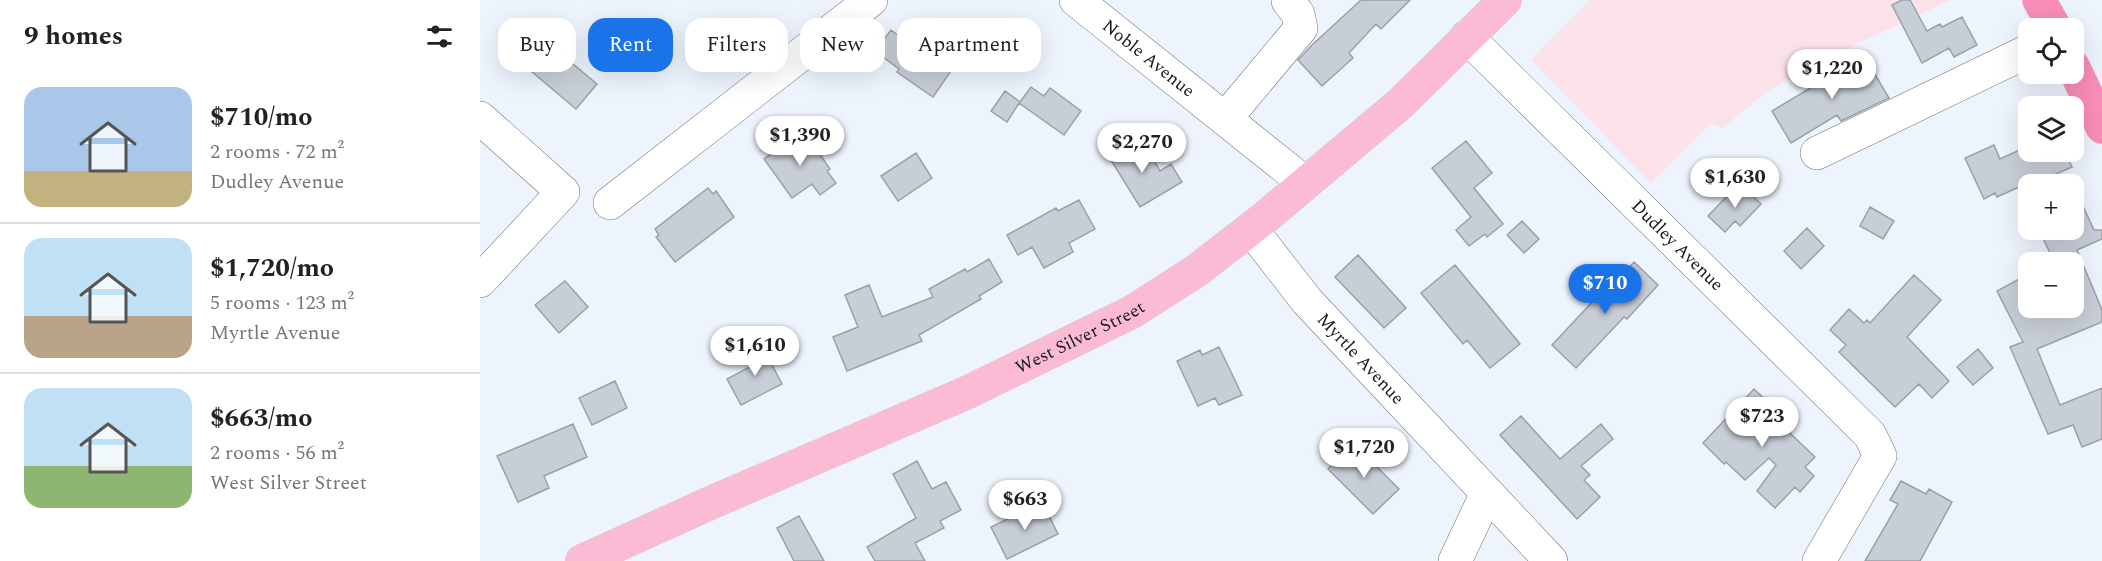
<!DOCTYPE html>
<meta charset="utf-8">
<style>
:root{--surface:#fff;--page:#f6f6f6;--text:#222;--muted:#767676;--line:#e0e0e0;--accent:#1a73e8}
body{margin:0;font-family:Spectral,serif;background:var(--page);color:var(--text);height:100vh;display:flex;flex-direction:column;font-size:22px;white-space:nowrap}
*{box-sizing:border-box;margin:0}
p{font-size:20px;color:var(--muted)}
.icon{flex:none;width:33px;height:33px;fill:none;stroke:currentColor;stroke-width:2;stroke-linecap:round;stroke-linejoin:round}
.map{position:relative;flex:1;overflow:hidden}
.sheet{display:flex;flex-direction:column;background:var(--surface);width:480px}
.sheet>*{flex:none}
.top-card{position:absolute;left:18px;top:18px;width:570px;height:54px;display:flex;gap:12px}
.tools{position:absolute;left:1538px;top:18px;display:grid;gap:12px}
.tools a{display:grid;place-items:center;width:66px;height:66px;border-radius:12px;background:var(--surface);box-shadow:0 6px 24px #0002;font-size:30px}
.price{position:absolute;translate:-50% -51px;padding:0 14px;border-radius:21px;background:#fff;color:#222;font-size:20px;line-height:39px;filter:drop-shadow(0 2px 3px #0008)}
.price::after{content:'';position:absolute;left:50%;top:36px;width:18px;height:14px;margin-left:-9px;background:inherit;clip-path:polygon(0 0,100% 0,50% 100%)}
.price.active{background:var(--accent);color:#fff}
ul{padding:0;list-style:none}
li{display:flex;align-items:center;gap:18px;height:150px;padding:0 24px}
li+li{border-top:2px solid var(--line)}
li span{display:grid;place-items:center;flex:none;width:168px;height:120px;border-radius:18px;color:#555}
li>.icon{margin-inline-start:auto}
span .icon{width:72px;height:72px;fill:#fffc;stroke-width:1}
li b{font-size:26px}
h2{display:flex;justify-content:space-between;align-items:center;height:72px;padding:0 24px;font-size:26px}
.pill{padding:0 21px;border-radius:18px;background:var(--surface);box-shadow:0 6px 24px #0002;font-size:21px;line-height:54px}
.pill.active{background:var(--accent);color:#fff}
main{display:flex;flex:1;min-height:0}
.map>svg:first-child{display:block}
.education{fill:#fbe1e8}
.building{fill:#c8ced7;stroke:#9aa0a9;stroke-width:1.5}
.lines{fill:none;stroke-linecap:round;stroke-linejoin:round}
.minor-casing{stroke:#6d727a;stroke-width:34}
.major-casing{stroke:#d1d1d2;stroke-width:34}
.highway-casing{stroke:#d1d1d2;stroke-width:34}
.minor{stroke:#fff;stroke-width:33}
.major{stroke:#fbbbd4;stroke-width:33}
.highway{stroke:#f98db8;stroke-width:33}
.labels{text-anchor:middle;dominant-baseline:central;stroke-width:4.5;stroke-linejoin:round;paint-order:stroke}
.street-label{font-size:18px;fill:#17191d;stroke:#fff}
</style>
<main>
<section class="sheet">
<h2>9 homes<svg class="icon" aria-label="filters" viewBox="0 0 24 24"><path d="M4 7h16M4 17h16"/><circle cx="9" cy="7" r="2"/><circle cx="15" cy="17" r="2"/></svg></h2>
<ul>
<li><span style="background:linear-gradient(#a9c7e8 70%,#c2b280 0)"><svg class="icon" aria-label="home" viewBox="0 0 24 24"><path d="M3 11l9-7 9 7M6 9v11h12V9"/></svg></span><div><b>$710/mo</b><p>2 rooms · 72 m²</p><p>Dudley Avenue</p></div></li>
<li><span style="background:linear-gradient(#bfe0f5 65%,#b9a48a 0)"><svg class="icon" aria-label="home" viewBox="0 0 24 24"><path d="M3 11l9-7 9 7M6 9v11h12V9"/></svg></span><div><b>$1,720/mo</b><p>5 rooms · 123 m²</p><p>Myrtle Avenue</p></div></li>
<li><span style="background:linear-gradient(#bfe0f5 65%,#8fb573 0)"><svg class="icon" aria-label="home" viewBox="0 0 24 24"><path d="M3 11l9-7 9 7M6 9v11h12V9"/></svg></span><div><b>$663/mo</b><p>2 rooms · 56 m²</p><p>West Silver Street</p></div></li>
</ul>
</section>
<div class="map">
<svg width="1622" height="561" viewBox="0 0 1622 561">
<rect width="100%" height="100%" fill="#edf4fd"/>
<!-- education -->
<path class="education" d="M1110 0H1470L1366 49 1286 92 1243 128 1230 124 1171 183 1051 60Z"/>
<!-- building -->
<path class="building" d="M881 0H930L901 29 896 24 869 53 873 58 842 86 818 60 831 46Z
M1422 0H1430L1447 31 1460 24 1462 27 1482 17 1497 45 1474 57 1469 48 1442 63 1412 5Z
M411 30 436 49 440 44 473 68 453 97 417 72 419 69 395 51Z
M51 35 71 51 74 48 117 84 96 109 33 56Z
M1384 56 1409 98 1361 121 1357 115 1311 143 1292 111Z
M551 87 564 96 570 88 601 111 584 135 539 103 527 122 511 111 525 91 540 102Z
M322 133 328 141 330 140 350 169 347 171 356 183 340 195 332 184 312 198 284 159Z
M648 138 664 165 673 159 680 171 691 164 702 182 660 207 626 152Z
M986 141 1012 173 994 188 1023 224 1007 237 1005 234 989 246 976 230 991 217 952 168Z
M1514 145 1520 159 1548 146V152H1585L1592 167 1553 184H1548V187L1541 190 1539 187 1517 197 1515 193 1504 199 1485 158Z
M436 153 452 178 418 201 401 176Z
M1593 184 1614 230H1622V239L1597 250 1622 310V322L1557 349 1580 405 1622 388V439L1602 447 1593 425 1568 434 1530 347 1543 342 1517 291 1541 278 1548 291V308H1593V252L1574 261 1559 230H1593Z
M1262 186 1281 204 1260 226 1255 221 1245 232 1228 216 1250 193 1254 196Z
M228 188 233 194 236 191 254 217 195 262 176 237 179 235 175 229Z
M599 200 615 229 589 243 593 252 564 268 552 247 538 255 527 235 576 208 578 211Z
M1390 207 1414 221 1403 239 1380 226Z
M1042 221 1059 239 1044 253 1027 235Z
M1327 228 1344 246 1321 269 1304 251Z
M878 255 926 308 904 328 855 277Z
M509 259 522 282 499 296 501 299 439 335 442 341 367 371 353 337 378 327 365 295 389 285 402 317 453 297 449 289 485 269 487 272Z
M1154 262 1178 285 1147 319 1144 317 1096 368 1072 345 1116 298 1119 300Z
M975 265 1040 344 1010 368 987 340 983 344 941 293Z
M1434 275 1461 300 1427 337 1469 381 1452 398 1439 384 1415 407 1359 352 1366 345 1350 330 1369 309 1384 323 1387 320 1390 323Z
M85 281 108 307 79 333 55 305Z
M282 346 302 384 261 405 247 379 270 367 264 355Z
M739 347 762 395 739 405 735 398 718 406 697 361 720 350 722 355Z
M1498 349 1513 368 1493 385 1477 367Z
M135 381 147 408 112 425 99 398Z
M1274 389 1296 410 1291 415 1335 457 1325 467 1334 476 1320 492 1315 487 1295 508 1277 491 1296 465 1289 458 1265 480 1246 462 1244 464 1223 443Z
M1041 416 1080 459 1121 424 1133 439 1101 466 1110 475 1104 480 1120 497 1097 519 1020 435Z
M93 424 107 457 64 476 69 488 38 502 17 456Z
M874 444 919 489 893 514 848 469Z
M437 461 452 489 466 482 481 510 460 521 464 528 435 543 445 561H395L387 547 436 518 413 474Z
M1421 481 1446 494 1449 489 1472 502 1440 561H1385L1418 504 1410 500Z
M562 502 578 534 527 559 511 527Z
M319 516 344 561H314L297 528Z"/>
<g class="lines">
<defs>
<g id="minor">
<path id="s1" d="M596 0 825 183"/>
<path id="s2" d="M987 37 1390 435 1400 456 1339 561"/>
<path d="M0 118 83 192 0 281"/>
<path d="M745 119 821 28 818 14 808 1"/>
<path d="M1337 153 1548 51"/>
<path d="M130 203 391 0"/>
<path id="s3" d="M771 229 827 301 1071 561"/>
<path d="M975 561 1007 493"/>
</g>
<g id="major">
<path id="s4" d="M102 561 237 500 486 393 652 312 716 271 782 220 921 103 1025 0"/>
</g>
<path id="highway" d="M1559 0 1575 28
M1593 66 1622 127"/>
</defs>
<!-- minor casing -->
<use href="#minor" class="minor-casing"/>
<!-- major casing -->
<use href="#major" class="major-casing"/>
<!-- highway casing -->
<use href="#highway" class="highway-casing"/>
<!-- minor -->
<use href="#minor" class="minor"/>
<!-- major -->
<use href="#major" class="major"/>
<!-- highway -->
<use href="#highway" class="highway"/>
</g>
<g class="labels">
<!-- street labels -->
<g class="street-label">
<text stroke="none"><textPath href="#s1" startOffset="93">Noble Avenue</textPath></text>
<text stroke="none"><textPath href="#s2" startOffset="296">Dudley Avenue</textPath></text>
<text stroke="none"><textPath href="#s4" startOffset="546">West Silver Street</textPath></text>
<text stroke="none"><textPath href="#s3" startOffset="170">Myrtle Avenue</textPath></text>
</g>
</g>
</svg>
<div class="tools">
<a><svg class="icon" aria-label="locate" viewBox="0 0 24 24"><circle cx="12" cy="12" r="6"/><path d="M12 2v4M12 18v4M2 12h4M18 12h4"/></svg></a>
<a><svg class="icon" aria-label="layers" viewBox="0 0 24 24"><path d="M12 4l9 5-9 5-9-5zM3 14l9 5 9-5"/></svg></a>
<a>+</a>
<a>−</a>
</div>
<b class="price" style="left:1352px;top:100px">$1,220</b>
<b class="price" style="left:320px;top:167px">$1,390</b>
<b class="price" style="left:662px;top:174px">$2,270</b>
<b class="price" style="left:1255px;top:209px">$1,630</b>
<b class="price active" style="left:1125px;top:315px">$710</b>
<b class="price" style="left:275px;top:377px">$1,610</b>
<b class="price" style="left:1282px;top:448px">$723</b>
<b class="price" style="left:884px;top:479px">$1,720</b>
<b class="price" style="left:545px;top:531px">$663</b>
<div class="top-card">
<a class="pill">Buy</a>
<a class="pill active">Rent</a>
<a class="pill">Filters</a>
<a class="pill">New</a>
<a class="pill">Apartment</a>
</div>
</div>
</main>
